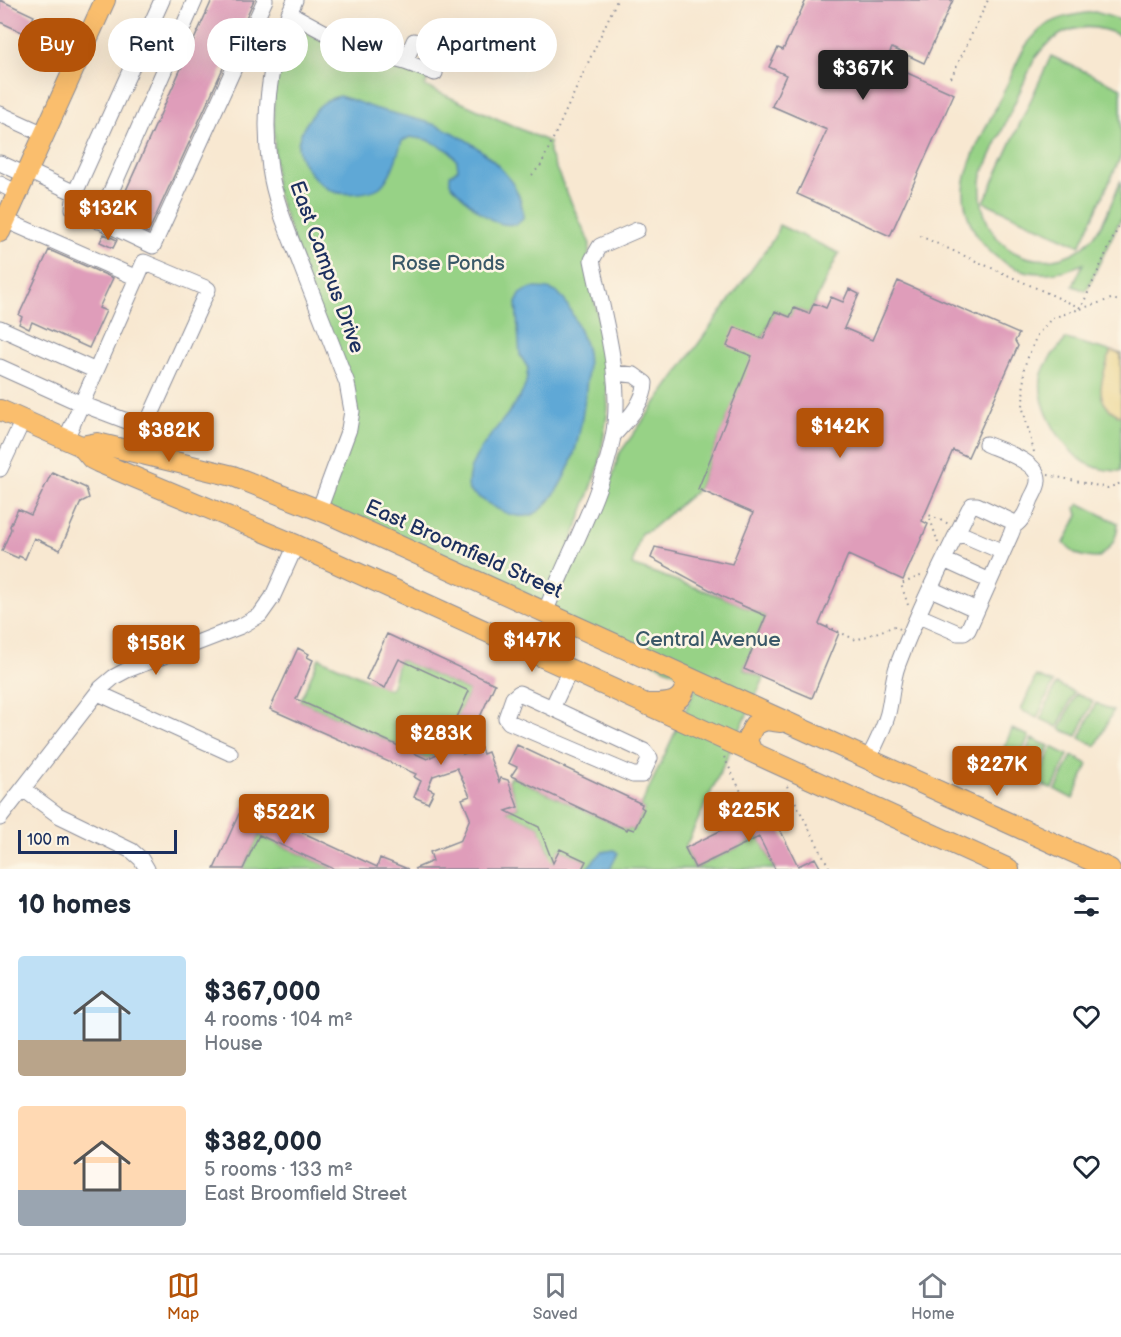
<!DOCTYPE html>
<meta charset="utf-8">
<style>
:root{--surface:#fff;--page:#f2f2f3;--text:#1f2937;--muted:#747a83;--line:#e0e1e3;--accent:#b45309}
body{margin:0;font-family:"Balsamiq Sans",sans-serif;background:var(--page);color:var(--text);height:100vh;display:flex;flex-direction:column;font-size:22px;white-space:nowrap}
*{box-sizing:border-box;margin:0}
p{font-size:20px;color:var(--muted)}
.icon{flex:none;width:33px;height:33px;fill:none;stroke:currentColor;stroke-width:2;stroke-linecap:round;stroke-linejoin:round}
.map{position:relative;height:869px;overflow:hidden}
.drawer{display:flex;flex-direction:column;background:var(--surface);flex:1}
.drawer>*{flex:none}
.banner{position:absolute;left:18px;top:18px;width:600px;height:54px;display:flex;gap:12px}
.scale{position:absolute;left:18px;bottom:15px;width:159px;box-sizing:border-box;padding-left:6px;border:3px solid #1b2f5e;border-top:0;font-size:16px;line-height:21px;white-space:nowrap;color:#1b2f5e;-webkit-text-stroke:4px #fcf5e5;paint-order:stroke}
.price{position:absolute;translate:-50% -51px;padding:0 14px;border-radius:6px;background:var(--accent);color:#fff;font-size:20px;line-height:39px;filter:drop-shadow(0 2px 3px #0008)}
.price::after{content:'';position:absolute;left:50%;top:36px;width:18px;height:14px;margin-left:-9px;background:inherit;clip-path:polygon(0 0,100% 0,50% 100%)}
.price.active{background:#222;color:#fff}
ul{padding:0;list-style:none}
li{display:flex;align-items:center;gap:18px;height:150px;padding:0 18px}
li span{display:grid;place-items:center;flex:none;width:168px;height:120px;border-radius:6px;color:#555}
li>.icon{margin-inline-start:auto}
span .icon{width:72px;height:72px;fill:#fffc;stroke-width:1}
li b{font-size:26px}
h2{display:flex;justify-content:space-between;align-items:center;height:72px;padding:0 18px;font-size:26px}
.tag{padding:0 21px;border-radius:27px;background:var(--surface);box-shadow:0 6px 24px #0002;font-size:21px;line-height:54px}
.tag.active{background:var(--accent);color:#fff}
.menu{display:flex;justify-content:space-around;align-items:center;height:84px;border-top:2px solid var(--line);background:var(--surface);font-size:16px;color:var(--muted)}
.menu a{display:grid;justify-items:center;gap:3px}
.menu .active{color:var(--accent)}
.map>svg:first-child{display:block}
.green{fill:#97d286;stroke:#598072;stroke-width:1.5}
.sand{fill:#eeda9e;stroke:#84847e;stroke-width:1.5}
.water{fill:#5ea8d6;stroke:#3c6c9a;stroke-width:1.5}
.building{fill:#df9dba}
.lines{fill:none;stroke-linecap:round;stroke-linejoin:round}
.minor-casing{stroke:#8a8c98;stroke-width:17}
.major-casing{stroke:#8a8c98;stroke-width:22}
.path{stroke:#8a8c98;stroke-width:2;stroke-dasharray:1.5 4.5;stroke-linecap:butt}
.minor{stroke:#fff;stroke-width:15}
.major{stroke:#fabe6d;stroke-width:20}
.labels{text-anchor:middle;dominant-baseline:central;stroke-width:5;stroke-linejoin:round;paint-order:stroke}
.park-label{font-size:21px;fill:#3a5868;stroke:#fcf5e5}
.street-label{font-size:21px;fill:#1b2f5e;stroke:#fcf5e5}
</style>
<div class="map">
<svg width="1121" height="869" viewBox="0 0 1121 869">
<rect width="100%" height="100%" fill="#fcf5e5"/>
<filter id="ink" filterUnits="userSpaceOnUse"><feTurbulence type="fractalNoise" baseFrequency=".0167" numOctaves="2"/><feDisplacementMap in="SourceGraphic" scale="12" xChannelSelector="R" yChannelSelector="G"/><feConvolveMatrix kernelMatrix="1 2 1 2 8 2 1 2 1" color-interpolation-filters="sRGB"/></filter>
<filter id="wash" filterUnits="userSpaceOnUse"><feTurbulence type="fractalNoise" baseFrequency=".008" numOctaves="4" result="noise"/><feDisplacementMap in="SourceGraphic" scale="24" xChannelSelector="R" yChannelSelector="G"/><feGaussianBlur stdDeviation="1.35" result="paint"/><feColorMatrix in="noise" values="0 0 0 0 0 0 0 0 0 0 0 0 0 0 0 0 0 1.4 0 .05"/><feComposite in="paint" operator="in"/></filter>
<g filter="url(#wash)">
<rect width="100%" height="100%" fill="#f8e8d1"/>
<!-- green -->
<path class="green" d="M1095 12 1121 20V36C1086 19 1058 27 1035 58L982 175C974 220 1003 265 1053 259 1066 257 1080 251 1089 241 1105 226 1112 200 1121 180V218L1086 291 1073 286 1083 264C1068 270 1055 274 1039 273 996 271 963 231 964 190 965 161 993 116 1005 89 1012 75 1017 60 1025 47 1028 42 1035 35 1040 30 1055 17 1075 14 1095 12Z
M301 30 359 58 374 60 428 78 425 86 549 142V153L590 244 587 266 605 349 608 409 599 466 549 605 611 482 619 454 775 237 779 225 839 253 809 314 794 308 790 317 775 311 743 380 698 489 650 530 641 533 632 565 725 598 766 616 744 669 764 678 685 848 695 868 759 837 775 869H580L584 860 560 849 552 867 546 864 550 854 539 827 512 814 509 815 507 811 518 807 508 780 511 776 627 830 628 828 634 830 644 809 641 807 645 797 698 683 319 510 352 411 275 187 273 62 287 61 295 36Z
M1051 56 1121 88V156L1080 246 984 202Z
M1066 339 1121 354V471C1106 471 1089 467 1077 457 1057 439 1035 402 1042 374 1046 360 1057 350 1066 339Z
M1080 504 1118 523C1117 540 1111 548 1098 558 1083 558 1074 555 1064 543L1078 515 1076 508Z
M319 658 389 689 392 686 399 659 469 691 441 752 427 759 300 701Z
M1036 676 1053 683 1037 718 1021 710Z
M1056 684 1074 692 1058 727 1041 719Z
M1076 694 1093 701 1077 736 1060 729Z
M1096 703 1113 711 1096 746 1080 738Z
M1012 729 1029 736 1014 771 997 764Z
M1032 739 1049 746 1033 780 1016 773Z
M1052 747 1068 755 1053 789 1037 782Z
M1072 756 1088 764 1073 799 1056 790Z
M259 835 334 869H243Z"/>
<!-- sand -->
<path class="sand" d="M1111 351 1121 354V416C1089 403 1103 375 1111 351Z"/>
<!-- water -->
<path class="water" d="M339 96C351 99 362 104 374 108 396 115 419 118 441 127 474 141 524 177 523 218L517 224C513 224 507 225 503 224 487 222 460 195 450 183V175L458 169 457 161 450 151 428 140 410 137 402 141C397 156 392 176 380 187 370 194 340 196 330 190 316 182 299 163 298 147 298 138 303 128 308 121 316 107 324 100 339 96Z
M532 288C541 288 551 288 559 294 569 303 584 338 587 352 590 373 582 422 577 443 572 464 551 513 527 516 506 519 486 501 469 491 461 454 512 420 525 386 527 380 527 373 528 368L520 355 516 303 521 293Z
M614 850 618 853 610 869H586L602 852Z"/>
<g id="blocks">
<!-- building -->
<path class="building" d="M0 0 34 16 26 34 0 22Z
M212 0H254L148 233 114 217Z
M806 0H953L924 63 892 48 885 63 954 94 890 236 797 194 827 130 772 106 786 75 769 67 778 48 783 50Z
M104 234 117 240 113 248 100 242Z
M49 250 113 278 99 308 106 311 89 348 32 322 29 329 19 324 22 317 19 315Z
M898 281 1019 334 1015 341 1018 346 968 457 953 450 922 521 928 524 903 580 848 555 819 624 839 633 812 698 744 669 766 616 725 598 651 558 655 547 732 564 753 513 698 489 752 356 727 346 735 327 763 339 775 311 790 317 794 308 809 314 814 303 826 308 831 297 843 302 849 289 859 294 844 328 872 340Z
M52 472 86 488 89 498 81 502 60 550 34 538 25 559 19 556 18 558 2 551 11 529 10 526 18 509 31 515Z
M387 634 495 684 463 754 481 748 483 754 488 752 499 782 501 778 508 780 518 807 506 811 539 827 553 863 560 849 586 861 582 869H414L433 861 430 852 461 840 470 818 462 799 470 796 457 768 433 776 428 788 434 791 428 803 414 797 421 781 414 777 416 774 270 709 298 648 309 654 307 657 313 660 296 699 427 759 441 752 469 691 399 659 385 688 366 679Z
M517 745 642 804 641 807 644 809 634 830 628 828 627 830 511 776 517 767 508 763Z
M243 805 377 867 380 858 408 869H334L259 835 243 869H214Z
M769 807 798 866 815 858 821 869H775L759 837 695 868 685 848Z"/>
</g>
</g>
<g filter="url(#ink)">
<use href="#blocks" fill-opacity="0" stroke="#8a8c98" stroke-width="1.5"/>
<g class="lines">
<defs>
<path id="minor" d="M162 0 75 193 73 208 153 246 265 0
M295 0C270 53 262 110 270 169 275 203 290 236 302 268 317 306 332 344 347 383L352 411 349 429 319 510
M289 13 354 48 405 62 435 73
M405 62 414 41
M0 114 44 134
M0 163 26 175
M28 171 75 193
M0 184 18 193
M5 220 137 278 66 439
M98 221 195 0
M0 328 96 371
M0 367 82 404 145 428 208 289 144 262 137 278
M613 436C625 422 645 403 645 383L634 375 615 373
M986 444C1000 450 1040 462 1038 481 1038 487 1034 493 1031 499 1027 510 1024 519 1014 526
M0 469 23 420
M957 532 1003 552
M944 560 990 581
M931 589 977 610
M545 613C567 555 601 499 613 437 624 381 603 315 592 260L600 246 637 230
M98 693 230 753
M552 708 644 751 650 758 642 775H633L509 722 506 718 513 698 519 693 552 708 570 670
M868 760C875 745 884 729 888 713 892 697 892 679 898 664 918 611 944 559 969 509L972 505H977L1011 521 1014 526 1011 534 968 630 964 633H958L919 616
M23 789 58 815 132 851 141 859 147 869
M0 818 101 688 114 677 127 670 241 626 260 615 272 598 296 545"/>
<path id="major" d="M0 232 105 0
M0 410 81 446 92 459 98 462 296 545 1009 869
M81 446 97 443 233 476 329 514 1110 869
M648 704C666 704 683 705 686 683L679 673
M752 752 747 740 754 725 766 720 781 722"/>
</defs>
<!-- minor casing -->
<use href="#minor" class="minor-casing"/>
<!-- major casing -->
<use href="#major" class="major-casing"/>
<!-- path -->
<path class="path" d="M951 78 988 0
M532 175 541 165 617 0
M920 236 1081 308 1121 221
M1034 452 1023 409 1024 367 1037 335 1052 318 1111 299 1121 301
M1048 475 1108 488 1121 483
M938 543 929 515 949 524
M908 605 901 584 923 575
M827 626 856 640 895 626 900 629
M724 757 751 812
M787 786 830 869"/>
<!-- minor -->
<use href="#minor" class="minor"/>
<!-- major -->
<use href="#major" class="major"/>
</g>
</g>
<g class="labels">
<!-- park labels -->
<g class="park-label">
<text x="448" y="263">Rose Ponds</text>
<text x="708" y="639">Central Avenue</text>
</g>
<!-- street labels -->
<g class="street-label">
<text transform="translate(327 267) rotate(70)">East Campus Drive</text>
<text transform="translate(464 549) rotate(24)">East Broomfield Street</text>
</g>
</g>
</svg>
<div class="scale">100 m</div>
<b class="price active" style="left:863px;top:101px">$367K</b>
<b class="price" style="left:108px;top:241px">$132K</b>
<b class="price" style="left:840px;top:459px">$142K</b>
<b class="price" style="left:169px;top:463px">$382K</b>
<b class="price" style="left:532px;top:673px">$147K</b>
<b class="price" style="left:156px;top:676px">$158K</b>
<b class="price" style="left:441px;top:766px">$283K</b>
<b class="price" style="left:997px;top:797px">$227K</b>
<b class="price" style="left:749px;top:843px">$225K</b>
<b class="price" style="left:284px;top:845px">$522K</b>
<div class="banner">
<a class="tag active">Buy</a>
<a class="tag">Rent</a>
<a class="tag">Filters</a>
<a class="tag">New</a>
<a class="tag">Apartment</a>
</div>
</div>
<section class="drawer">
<h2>10 homes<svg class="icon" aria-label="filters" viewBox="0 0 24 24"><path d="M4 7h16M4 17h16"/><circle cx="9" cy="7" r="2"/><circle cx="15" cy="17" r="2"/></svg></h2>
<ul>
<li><span style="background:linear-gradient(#bfe0f5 70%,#b9a48a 0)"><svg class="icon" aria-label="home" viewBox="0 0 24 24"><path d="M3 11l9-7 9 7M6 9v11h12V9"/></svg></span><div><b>$367,000</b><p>4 rooms · 104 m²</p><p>House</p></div><svg class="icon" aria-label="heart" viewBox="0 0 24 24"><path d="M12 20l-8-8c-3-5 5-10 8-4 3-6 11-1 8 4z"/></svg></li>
<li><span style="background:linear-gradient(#ffd9b3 70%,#9aa5b1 0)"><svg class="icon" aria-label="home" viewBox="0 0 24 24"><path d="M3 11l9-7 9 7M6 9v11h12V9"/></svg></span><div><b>$382,000</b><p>5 rooms · 133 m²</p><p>East Broomfield Street</p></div><svg class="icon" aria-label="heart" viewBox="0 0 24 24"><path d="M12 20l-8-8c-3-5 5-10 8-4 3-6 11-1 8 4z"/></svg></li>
</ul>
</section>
<nav class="menu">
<a class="active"><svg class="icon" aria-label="map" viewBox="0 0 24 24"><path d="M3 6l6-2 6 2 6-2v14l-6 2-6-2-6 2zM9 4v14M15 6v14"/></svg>Map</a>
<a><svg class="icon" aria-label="saved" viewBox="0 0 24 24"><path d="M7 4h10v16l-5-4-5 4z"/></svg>Saved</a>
<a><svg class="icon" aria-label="home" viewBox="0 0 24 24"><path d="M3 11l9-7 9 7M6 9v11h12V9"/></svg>Home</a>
</nav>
